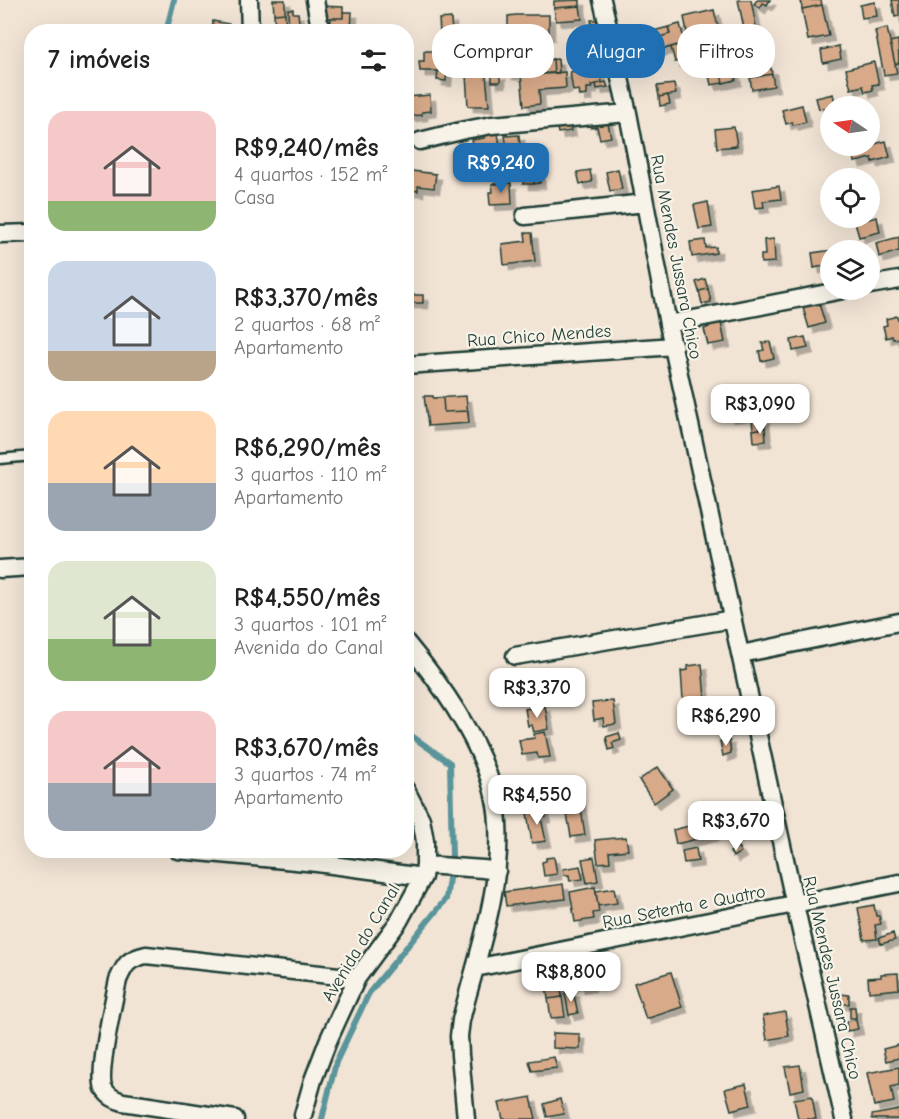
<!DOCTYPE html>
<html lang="pt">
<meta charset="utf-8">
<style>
:root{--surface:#fff;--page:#f6f6f6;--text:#222;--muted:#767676;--accent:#1f6fb2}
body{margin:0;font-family:"Comic Neue",sans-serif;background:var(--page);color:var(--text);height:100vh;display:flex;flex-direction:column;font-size:22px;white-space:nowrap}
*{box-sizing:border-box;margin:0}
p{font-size:20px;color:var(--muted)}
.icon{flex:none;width:33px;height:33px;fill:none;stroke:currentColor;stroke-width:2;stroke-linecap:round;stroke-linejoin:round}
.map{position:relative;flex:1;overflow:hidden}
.sheet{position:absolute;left:24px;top:24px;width:390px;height:834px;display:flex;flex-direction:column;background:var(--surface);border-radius:24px;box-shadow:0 6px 24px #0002}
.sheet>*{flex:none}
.guide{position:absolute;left:432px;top:24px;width:376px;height:54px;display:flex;gap:12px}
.needle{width:39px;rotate:283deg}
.fabs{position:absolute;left:820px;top:96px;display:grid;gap:12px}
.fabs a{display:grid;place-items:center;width:60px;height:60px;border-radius:50%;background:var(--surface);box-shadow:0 6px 24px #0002;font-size:30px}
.price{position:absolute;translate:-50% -51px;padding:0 14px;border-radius:12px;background:#fff;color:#222;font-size:20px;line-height:39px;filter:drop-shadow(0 2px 3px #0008)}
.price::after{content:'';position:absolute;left:50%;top:36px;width:18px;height:14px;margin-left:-9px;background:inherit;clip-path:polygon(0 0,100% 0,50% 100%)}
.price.on{background:var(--accent);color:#fff}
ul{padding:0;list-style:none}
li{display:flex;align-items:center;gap:18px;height:150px;padding:0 24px}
li span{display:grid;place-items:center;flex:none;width:168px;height:120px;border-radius:18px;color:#555}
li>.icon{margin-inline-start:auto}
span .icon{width:72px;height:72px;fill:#fffc;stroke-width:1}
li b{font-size:26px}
h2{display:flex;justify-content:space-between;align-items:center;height:72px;padding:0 24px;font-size:26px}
.tag{padding:0 21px;border-radius:24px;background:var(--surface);box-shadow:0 6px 24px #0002;font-size:21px;line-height:54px}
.tag.on{background:var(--accent);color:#fff}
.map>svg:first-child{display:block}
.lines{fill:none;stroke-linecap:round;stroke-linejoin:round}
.stream{stroke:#5a959b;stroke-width:6}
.building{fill:#d8aa89;stroke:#1f3d34;stroke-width:1.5;filter:url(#shadow)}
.lane-casing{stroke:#1f3d34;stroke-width:13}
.street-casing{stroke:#1f3d34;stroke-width:21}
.lane{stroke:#f7f3e8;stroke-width:8}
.street{stroke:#f7f3e8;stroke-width:16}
.labels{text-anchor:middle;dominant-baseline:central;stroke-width:4.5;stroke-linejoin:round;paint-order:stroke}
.street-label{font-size:18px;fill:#1f3d34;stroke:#f7f3e8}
</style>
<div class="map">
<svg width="899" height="1119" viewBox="0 0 899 1119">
<defs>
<filter id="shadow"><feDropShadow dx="5.5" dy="5.5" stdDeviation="0" flood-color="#0004"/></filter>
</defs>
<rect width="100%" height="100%" fill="#f1e4d5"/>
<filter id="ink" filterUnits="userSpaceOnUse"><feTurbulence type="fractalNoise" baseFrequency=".0167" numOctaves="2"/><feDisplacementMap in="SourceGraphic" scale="12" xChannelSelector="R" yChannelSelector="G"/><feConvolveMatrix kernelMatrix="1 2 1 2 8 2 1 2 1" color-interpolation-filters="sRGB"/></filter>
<g filter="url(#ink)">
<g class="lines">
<!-- stream -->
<path class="stream" d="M166 32 174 0
M322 1119 336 1062 369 993 446 899 452 858 450 763 406 732"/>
</g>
<!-- building -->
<path class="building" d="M273 0H285V13L274 14Z
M580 0V6L554 8V1Z
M738 0H751L757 31 745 33Z
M757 0H770L767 5 763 3 760 8 754 4Z
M801 0H821L822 5 802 9Z
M892 0H899V16L895 17Z
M875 2 877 16 862 18 860 5Z
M822 5 829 36 808 40 802 9Z
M320 6 343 7V18H319Z
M580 6 582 19 556 21 554 8Z
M288 9H293V13H298L300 32H289Z
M714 10 720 35 689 42 684 17Z
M343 12H352L351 32H330L331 18H343Z
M285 13 286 32H275L274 14Z
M516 15H549V35L516 36 515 28H508V16Z
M451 18 452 34H440L439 19Z
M591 20H597L599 39 593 40Z
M213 21 229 24 228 32H212Z
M680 24 685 43 660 50 657 38 670 34 668 27Z
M680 24 685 43 644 55 643 48 645 44 642 34Z
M887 28 897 73 884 75 875 31Z
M898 40 899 63 895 64 890 42Z
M593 42 597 62 583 64 580 44Z
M688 43 691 58 675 62 671 47Z
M495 46V51L487 52 486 47Z
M839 46 841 59 823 63 821 50Z
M472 47H481V53H473Z
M424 51H442L441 71H420L419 61H424Z
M553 59 554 73 528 75 527 68H535L534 61Z
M558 59 559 73 528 75 527 68H535L534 61Z
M508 60H520L519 75 507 74Z
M732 62 736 80 723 83 719 64Z
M874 62 879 84 872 85 873 90 865 92 863 86 851 89 846 69Z
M719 64 723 83 711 85 707 67Z
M441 66H447L446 81 437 80 438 71H441Z
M600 68 602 83 591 85 592 88H587V95L580 96 579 90 573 91 570 72Z
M771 68 772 74 750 78 749 71Z
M565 72 566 88 539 90 540 104 524 106 521 75Z
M486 74 489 106H468L466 75Z
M492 74H500V82H492Z
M772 74 774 86 752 90 750 78Z
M606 82 608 87 597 89 596 84Z
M674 84 676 94 659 97 657 86Z
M833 94 836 106H831V110L824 112V108L819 109 816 98Z
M430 95 431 111 422 112V115L409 116 407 97Z
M668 95 670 104 660 106 659 97Z
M802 105 806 122 793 125 792 122 786 124 782 110Z
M607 119 611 137 600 139 597 127 591 128 590 122Z
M569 121 571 131 558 133 556 124Z
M734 127 737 146 717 148 715 129Z
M498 133 501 153 488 154 487 149 474 151 472 140 484 138V136Z
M519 135 520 146 507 148 505 136Z
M870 139 871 145 886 141 890 157 873 162 872 158 855 162 850 146H870Z
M533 166 534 184H523V167Z
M618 169 622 189 610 191 606 172Z
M590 170 592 182 580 184 577 172Z
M412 171 436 174 434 188 418 186V191L410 190Z
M539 173 540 183 534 184 533 174Z
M511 183 512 204 490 205 489 192H493L492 184Z
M831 183V204L827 205 823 185Z
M779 186 781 199 763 201 764 207 755 208 752 190Z
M708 202 712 227 699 229 694 205Z
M877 217 880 232 859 237 854 218H864L865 220Z
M525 233H532L535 261 504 265 502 244 526 241Z
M899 237V251L879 257 876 243Z
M774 239 775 262 761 263V255H765L764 240Z
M705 240 706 248 716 247V253L692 257 690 242Z
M831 250V258L827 259 828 265 814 268 812 253 833 250Z
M705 279 708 289 699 291 696 282Z
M708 289 711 302 702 304 699 291Z
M406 295H423V303H406Z
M817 297 825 323 809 328 801 301Z
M897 316 899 323V338L893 339 892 336 886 338 883 326 887 325 886 319Z
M720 318 725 342 708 345 704 329 709 327 708 321Z
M805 337 808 348 793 351 791 340Z
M770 342 774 358 761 361 759 351 764 350 762 343Z
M781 391 783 404 768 406 767 393Z
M424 396H433V398H443L444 412 468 411 469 423 428 426Z
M424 396H433V398L466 396 469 423 428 426Z
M751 403 752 414 728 417 727 406Z
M764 418 765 428 753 430 752 419Z
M765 428 766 441 754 442 753 430Z
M702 664 705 699 683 700 681 671 688 670V666Z
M613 701 616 724 604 726 603 718 594 720 592 703Z
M716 704 718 723 696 725 694 707Z
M545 706 549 729 534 732 532 725 528 726 525 709Z
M545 732 550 757 538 758 537 753 522 755 519 740 535 738 534 734Z
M619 733 621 740 612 743 614 748 609 750 606 737Z
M729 739 731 753 723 756 720 741Z
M658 767 673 789 654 803 639 780Z
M579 794 585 835 571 837 564 796Z
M543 808 546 817 541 818 546 841 532 843 527 813Z
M693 825 697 839 676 844 673 830Z
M710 826 713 835 697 839 694 830Z
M732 826 734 838 725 839 723 828Z
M626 837 628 850 609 852 610 862 598 863 595 840Z
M738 847 741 852 733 857 730 852Z
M696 848 698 861 684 863 682 851Z
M554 857 557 874 544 876 542 862 546 861V858Z
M594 857 598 881 587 883 582 859Z
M580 866 583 879 570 881 569 875H564L563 869Z
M563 884 565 899 506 906 504 892Z
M595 887 599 912 593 913 594 919 575 922 570 892Z
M614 888 617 903 598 906 596 891Z
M874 905 876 916H879L881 924 875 925 877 939 864 940 858 908Z
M893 933 895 940 881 944 879 938Z
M584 960 590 986 579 988 573 962Z
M671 972 682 1007 646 1019 634 983Z
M898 973 899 989 869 992 868 978 881 977V974Z
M560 983 562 997 548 999 546 986Z
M573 991 578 1013 569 1015 565 993Z
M840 994 849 995V1004H840Z
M562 997 565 1017 551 1018 548 999Z
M850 1007H855L856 1018H850Z
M785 1012 789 1036 767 1040 763 1016Z
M856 1020 858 1029 847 1031 846 1021Z
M553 1033 580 1034V1049L553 1048Z
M899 1045V1058L886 1061 883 1049Z
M554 1057 557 1068 532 1071 529 1061Z
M800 1065 804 1089 790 1092 785 1067Z
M899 1067V1085L891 1087 894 1102 874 1106 867 1073Z
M746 1084 751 1105 731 1110 725 1089Z
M812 1096 816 1119H798L794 1099Z
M531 1097 536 1119H503L499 1103Z
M560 1099 564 1114 547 1117 544 1104Z
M899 1110V1119H872V1115Z"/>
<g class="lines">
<defs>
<path id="lane" d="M0 459 32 456"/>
<path id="street" d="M249 0 250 32
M315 0 319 23 325 32
M602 0 628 113 668 324 795 905 844 1119
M420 141 465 130 492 125 628 113
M525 216 645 203
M0 234 32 233
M870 285 899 280
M668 324 843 290
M406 365 674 346
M0 569 32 567
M406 642C446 690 495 759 498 823 502 890 477 956 461 1020L459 1036 460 1055 466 1119
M741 654 899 622
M515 656 733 619
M177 850 317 863 423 877
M425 865 483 869 497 871
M475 968 899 883
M303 1115 313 1080 328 1041 338 1019 357 978 399 921 423 877 425 865V841L421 819 406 790
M235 1119 123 1102C114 1099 109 1097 104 1089 97 1075 114 999 118 980 125 964 128 959 146 955L357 978"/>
</defs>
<!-- lane casing -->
<use href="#lane" class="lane-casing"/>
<!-- street casing -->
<use href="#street" class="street-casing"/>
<!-- lane -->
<use href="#lane" class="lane"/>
<!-- street -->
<use href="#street" class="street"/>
</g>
</g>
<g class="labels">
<!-- street labels -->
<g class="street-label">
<text transform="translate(676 257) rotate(79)">Rua Mendes Jussara Chico</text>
<text transform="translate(539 336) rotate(-4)">Rua Chico Mendes</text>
<text transform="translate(684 907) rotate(-11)">Rua Setenta e Quatro</text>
<text transform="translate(361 943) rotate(-59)">Avenida do Canal</text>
<text transform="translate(832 978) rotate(77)">Rua Mendes Jussara Chico</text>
</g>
</g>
</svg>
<div class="fabs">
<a><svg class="needle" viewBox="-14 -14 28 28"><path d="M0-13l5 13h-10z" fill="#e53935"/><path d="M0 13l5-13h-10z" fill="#767676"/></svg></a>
<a><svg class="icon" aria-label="locate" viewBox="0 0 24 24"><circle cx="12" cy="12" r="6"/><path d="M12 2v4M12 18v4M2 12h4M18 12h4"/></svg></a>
<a><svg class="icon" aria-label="layers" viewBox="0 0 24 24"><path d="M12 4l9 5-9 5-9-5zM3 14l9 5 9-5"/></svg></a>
</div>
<b class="price on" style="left:501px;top:194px">R$9,240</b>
<b class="price" style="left:760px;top:435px">R$3,090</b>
<b class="price" style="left:537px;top:719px">R$3,370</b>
<b class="price" style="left:726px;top:747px">R$6,290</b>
<b class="price" style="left:537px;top:826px">R$4,550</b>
<b class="price" style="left:736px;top:852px">R$3,670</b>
<b class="price" style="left:571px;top:1003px">R$8,800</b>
<div class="guide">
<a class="tag">Comprar</a>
<a class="tag on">Alugar</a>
<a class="tag">Filtros</a>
</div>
<section class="sheet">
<h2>7 imóveis<svg class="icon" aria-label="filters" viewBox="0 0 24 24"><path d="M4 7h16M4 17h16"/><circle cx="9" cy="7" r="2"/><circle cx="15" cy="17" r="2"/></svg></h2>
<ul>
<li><span style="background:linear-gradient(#f6c9c9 75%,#8fb573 0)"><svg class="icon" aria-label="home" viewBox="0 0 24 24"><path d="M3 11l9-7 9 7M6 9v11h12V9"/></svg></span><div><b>R$9,240/mês</b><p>4 quartos · 152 m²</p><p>Casa</p></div></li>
<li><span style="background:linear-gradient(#c9d6e8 75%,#b9a48a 0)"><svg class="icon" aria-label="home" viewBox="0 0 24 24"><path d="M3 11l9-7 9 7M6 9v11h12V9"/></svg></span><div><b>R$3,370/mês</b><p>2 quartos · 68 m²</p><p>Apartamento</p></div></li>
<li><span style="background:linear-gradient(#ffd9b3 60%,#9aa5b1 0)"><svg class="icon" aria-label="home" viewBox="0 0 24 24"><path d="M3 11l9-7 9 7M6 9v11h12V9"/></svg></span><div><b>R$6,290/mês</b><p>3 quartos · 110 m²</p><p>Apartamento</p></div></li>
<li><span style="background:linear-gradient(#dfe7d0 65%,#8fb573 0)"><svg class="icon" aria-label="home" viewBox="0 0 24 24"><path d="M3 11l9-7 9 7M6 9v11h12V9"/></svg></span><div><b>R$4,550/mês</b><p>3 quartos · 101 m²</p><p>Avenida do Canal</p></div></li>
<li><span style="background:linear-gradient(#f6c9c9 60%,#9aa5b1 0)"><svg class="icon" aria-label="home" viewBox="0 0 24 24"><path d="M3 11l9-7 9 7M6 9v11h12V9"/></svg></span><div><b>R$3,670/mês</b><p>3 quartos · 74 m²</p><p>Apartamento</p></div></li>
</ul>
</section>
</div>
